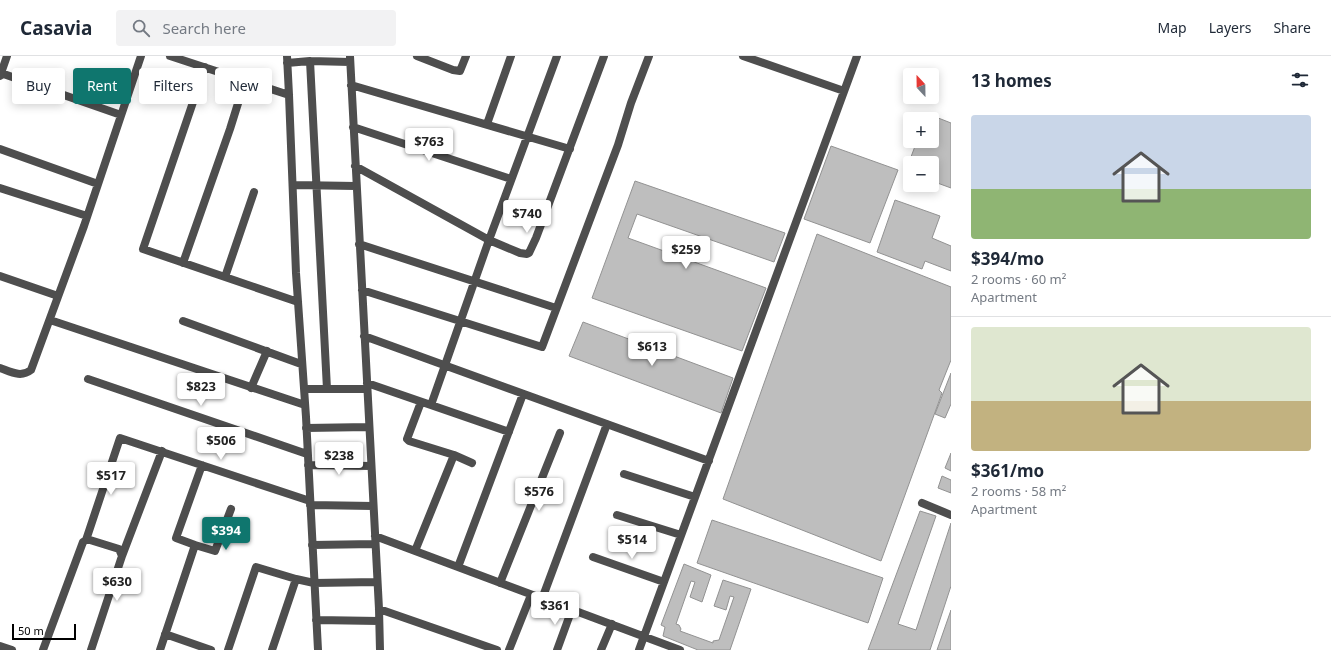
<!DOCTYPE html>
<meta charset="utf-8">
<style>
:root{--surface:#fff;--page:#f2f2f3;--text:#1f2937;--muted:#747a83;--line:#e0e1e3;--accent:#0f766e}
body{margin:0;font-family:"Noto Sans",sans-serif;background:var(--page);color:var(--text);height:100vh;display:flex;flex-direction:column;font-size:15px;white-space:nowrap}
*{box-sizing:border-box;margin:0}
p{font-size:13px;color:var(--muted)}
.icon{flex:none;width:22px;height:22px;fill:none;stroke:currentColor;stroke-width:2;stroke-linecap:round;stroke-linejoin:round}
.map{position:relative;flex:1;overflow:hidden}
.details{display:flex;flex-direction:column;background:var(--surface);width:380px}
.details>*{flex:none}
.hud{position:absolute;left:12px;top:12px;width:380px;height:36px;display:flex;gap:8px}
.needle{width:26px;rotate:338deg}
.buttons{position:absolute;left:903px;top:12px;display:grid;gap:8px}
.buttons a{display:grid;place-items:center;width:36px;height:36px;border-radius:4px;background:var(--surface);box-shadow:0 2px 10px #0003;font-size:20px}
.scale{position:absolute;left:12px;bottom:10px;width:64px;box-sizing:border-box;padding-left:4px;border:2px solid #000;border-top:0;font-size:11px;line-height:14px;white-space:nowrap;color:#000;-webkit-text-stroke:3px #fff;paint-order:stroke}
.price{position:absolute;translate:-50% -34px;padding:0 9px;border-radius:4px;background:#fff;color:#222;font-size:13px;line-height:26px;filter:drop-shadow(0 1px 2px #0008)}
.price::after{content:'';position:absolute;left:50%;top:24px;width:12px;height:9px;margin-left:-6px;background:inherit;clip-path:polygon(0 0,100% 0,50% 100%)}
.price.on{background:var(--accent);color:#fff}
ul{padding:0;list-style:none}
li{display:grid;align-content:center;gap:8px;height:212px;padding:0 20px}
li+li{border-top:1px solid var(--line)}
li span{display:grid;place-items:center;height:124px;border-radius:4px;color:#555}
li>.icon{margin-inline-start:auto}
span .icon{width:72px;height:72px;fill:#fffc;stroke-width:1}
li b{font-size:17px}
h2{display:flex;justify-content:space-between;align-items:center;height:48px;padding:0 20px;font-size:17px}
.tag{padding:0 14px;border-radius:4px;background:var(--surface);box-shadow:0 2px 10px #0003;font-size:14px;line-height:36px}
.tag.on{background:var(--accent);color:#fff}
header{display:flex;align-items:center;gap:24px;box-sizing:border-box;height:56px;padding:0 20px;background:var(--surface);border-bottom:1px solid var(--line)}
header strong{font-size:19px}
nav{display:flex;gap:22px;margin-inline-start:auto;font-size:14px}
.search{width:280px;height:36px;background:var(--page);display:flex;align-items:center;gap:10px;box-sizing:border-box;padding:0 14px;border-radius:4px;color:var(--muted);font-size:15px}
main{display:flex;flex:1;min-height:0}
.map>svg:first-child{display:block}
.building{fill:#bebebe;stroke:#929292}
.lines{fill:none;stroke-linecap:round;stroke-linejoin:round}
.minor{stroke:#4e4e4e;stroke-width:8}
</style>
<header>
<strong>Casavia</strong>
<div class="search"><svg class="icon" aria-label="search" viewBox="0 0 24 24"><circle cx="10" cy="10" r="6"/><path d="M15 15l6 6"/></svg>Search here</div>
<nav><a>Map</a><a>Layers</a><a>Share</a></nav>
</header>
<main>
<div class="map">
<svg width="951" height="594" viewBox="0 0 951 594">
<rect width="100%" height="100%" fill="#fff"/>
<!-- building -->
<path class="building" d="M928 58 951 67V132L932 125V107H910V115L906 114 917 85H932V63H926Z
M831 90 898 114 870 187 804 163Z
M635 125 785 177 774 206 637 158 628 182 766 232 742 295 592 242Z
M895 144 940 160 932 182 951 190V215L925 205 922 213 877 196Z
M817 178 951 231V304L939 334 942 337 881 505 723 443Z
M583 266 733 322 721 357 569 300Z
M951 317V348L945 362 935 358Z
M951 397V415L945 412Z
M942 420 951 424V437L938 432Z
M920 455 936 460 898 568 916 574 951 467V530L930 594H868Z
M712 464 883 522 868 567 697 507Z
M684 508 711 519 702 546 690 541 695 526 691 525 676 568 679 569 681 573 680 575 713 587V585L719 584 734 541 730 540 726 554 714 550 723 524 751 533 730 594H698L663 580 665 571 661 569Z
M951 554V594H937Z"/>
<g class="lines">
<!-- minor -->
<path class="minor" d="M170 0 289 39
M287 0 289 39 296 217 306 361 318 594
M350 0 379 553 380 594
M417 0 453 14 460 15 466 0
M743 0 844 35
M287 7 310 5
M205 11 143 193 298 246
M1 17 121 59
M0 20 7 0
M351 29 570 93
M487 68 511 0
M353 71 511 123
M0 93 98 128
M355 110 489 184 520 197 527 198 529 197 536 182 604 0
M293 129 356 130
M0 132 87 160
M359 188 556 252
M183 207 230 73 245 25
M0 220 58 240
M225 221 254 136
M362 234 542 291 618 89 631 47 649 0
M50 264 305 349
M183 265 301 308
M364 280 709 405
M0 312C11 316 21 322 31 314L84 170 141 0
M88 323 307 398
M367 327 509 376
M251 332 267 295
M304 333H367
M327 333 310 5 350 6
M431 349 489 184 557 0
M306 372 369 371
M454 399 472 407
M308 409 371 410
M624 418 695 441
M922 447 951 459
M310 449 373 450
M617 459 681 479
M375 480 680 594
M86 484H90L119 493 122 500 91 594
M195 489 215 495 231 453
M312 489 375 488
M415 495 454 399 409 385 407 383 421 346
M122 500 162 395
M593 501 664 526
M458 511 523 338
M500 527 560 377
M542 543 607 368
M379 553 497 594
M316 564 379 565
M165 578 211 594
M0 590 12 594
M43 594 83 486 86 484 120 382 310 445
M160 594 195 489 176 482 202 409
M228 594 256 511 296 523 314 527 377 526
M272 594 296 523
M509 594 531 539
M557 594 572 553
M601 594 612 568
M639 594 857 0"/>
</g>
</svg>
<div class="buttons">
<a><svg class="needle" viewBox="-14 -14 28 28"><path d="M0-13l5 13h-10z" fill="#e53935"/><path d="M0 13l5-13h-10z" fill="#747a83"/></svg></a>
<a>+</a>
<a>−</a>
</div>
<div class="scale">50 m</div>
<b class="price" style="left:429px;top:106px">$763</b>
<b class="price" style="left:527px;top:178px">$740</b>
<b class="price" style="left:686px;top:214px">$259</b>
<b class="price" style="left:652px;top:311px">$613</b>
<b class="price" style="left:201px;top:351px">$823</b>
<b class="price" style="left:221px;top:405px">$506</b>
<b class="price" style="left:339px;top:420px">$238</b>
<b class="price" style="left:111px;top:440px">$517</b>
<b class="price" style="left:539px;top:456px">$576</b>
<b class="price on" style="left:226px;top:495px">$394</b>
<b class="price" style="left:632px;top:504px">$514</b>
<b class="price" style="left:117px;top:546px">$630</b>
<b class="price" style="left:555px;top:570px">$361</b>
<div class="hud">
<a class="tag">Buy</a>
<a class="tag on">Rent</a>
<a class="tag">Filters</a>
<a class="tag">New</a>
</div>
</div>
<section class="details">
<h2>13 homes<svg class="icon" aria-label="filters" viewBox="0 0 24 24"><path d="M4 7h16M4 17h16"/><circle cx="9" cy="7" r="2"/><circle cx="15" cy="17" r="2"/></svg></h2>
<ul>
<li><span style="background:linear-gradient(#c9d6e8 60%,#8fb573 0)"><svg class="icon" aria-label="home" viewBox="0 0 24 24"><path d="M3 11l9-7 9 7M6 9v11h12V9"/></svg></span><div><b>$394/mo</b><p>2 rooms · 60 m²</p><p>Apartment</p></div></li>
<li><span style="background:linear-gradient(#dfe7d0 60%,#c2b280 0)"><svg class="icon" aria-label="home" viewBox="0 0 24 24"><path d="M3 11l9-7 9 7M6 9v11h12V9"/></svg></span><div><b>$361/mo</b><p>2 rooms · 58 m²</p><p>Apartment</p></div></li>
</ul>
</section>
</main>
